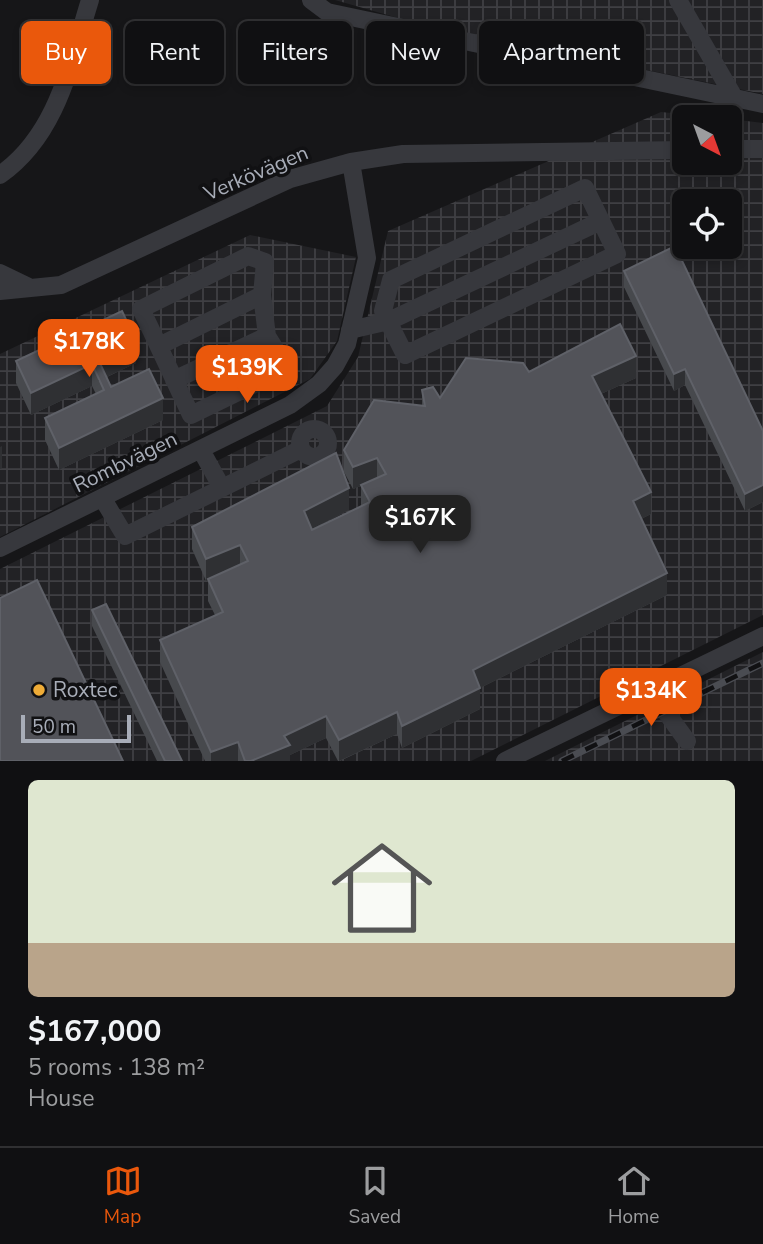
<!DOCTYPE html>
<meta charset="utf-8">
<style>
:root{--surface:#101012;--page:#19191b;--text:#f1f3f6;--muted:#9c9d9f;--line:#303032;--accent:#ea580c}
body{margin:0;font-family:"Nunito Sans",sans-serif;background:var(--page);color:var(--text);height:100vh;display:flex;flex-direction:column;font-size:26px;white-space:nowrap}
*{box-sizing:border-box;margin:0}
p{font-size:23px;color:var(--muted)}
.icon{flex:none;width:38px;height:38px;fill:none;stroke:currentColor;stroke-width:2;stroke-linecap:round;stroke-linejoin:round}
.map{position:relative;height:761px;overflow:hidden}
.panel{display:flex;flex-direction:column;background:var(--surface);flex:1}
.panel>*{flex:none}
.top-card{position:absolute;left:21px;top:21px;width:721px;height:63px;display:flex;gap:14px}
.needle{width:46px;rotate:139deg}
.controls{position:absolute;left:672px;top:105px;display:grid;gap:14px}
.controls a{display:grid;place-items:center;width:70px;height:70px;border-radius:10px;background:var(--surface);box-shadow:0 4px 10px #0003,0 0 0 2px var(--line);font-size:35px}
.scale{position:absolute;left:21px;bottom:18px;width:110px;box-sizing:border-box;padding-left:7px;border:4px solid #a8adb8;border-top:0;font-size:19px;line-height:24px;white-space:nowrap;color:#a8adb8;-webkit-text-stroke:5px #111113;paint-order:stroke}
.price{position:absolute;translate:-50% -60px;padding:0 16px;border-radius:14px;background:var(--accent);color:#fff;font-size:23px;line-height:46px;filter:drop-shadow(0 2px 4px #0008)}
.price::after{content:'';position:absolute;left:50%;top:42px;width:21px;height:16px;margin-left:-10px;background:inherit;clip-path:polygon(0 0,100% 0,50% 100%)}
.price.selected{background:#222;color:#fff}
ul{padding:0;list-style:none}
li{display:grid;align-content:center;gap:14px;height:371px;padding:0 28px}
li+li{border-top:2px solid var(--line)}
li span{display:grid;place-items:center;height:217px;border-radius:10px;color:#555}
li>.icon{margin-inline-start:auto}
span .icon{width:126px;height:126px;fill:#fffc;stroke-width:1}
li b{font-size:30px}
.pill{padding:0 24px;border-radius:10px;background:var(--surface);box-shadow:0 4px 10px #0003,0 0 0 2px var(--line);font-size:24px;line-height:63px}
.pill.selected{background:var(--accent);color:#fff}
.tabs{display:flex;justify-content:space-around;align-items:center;height:98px;border-top:2px solid var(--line);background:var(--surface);font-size:19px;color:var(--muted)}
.tabs a{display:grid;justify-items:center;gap:4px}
.tabs .selected{color:var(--accent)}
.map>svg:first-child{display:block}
.industrial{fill:url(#industrial-grid);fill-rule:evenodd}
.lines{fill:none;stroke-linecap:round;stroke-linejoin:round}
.minor{stroke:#37383d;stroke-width:18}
.rail-casing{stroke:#4a4c52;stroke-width:7}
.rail{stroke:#111113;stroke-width:4.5;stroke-dasharray:13;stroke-linecap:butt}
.wall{fill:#47494d}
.shaded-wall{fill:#2f3033}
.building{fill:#525359;stroke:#5f6168;stroke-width:2}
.poi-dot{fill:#efac37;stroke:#111113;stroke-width:2.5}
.labels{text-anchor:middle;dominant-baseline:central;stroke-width:7;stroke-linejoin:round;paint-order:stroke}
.street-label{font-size:21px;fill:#a8adb8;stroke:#111113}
.poi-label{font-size:21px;fill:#a8adb8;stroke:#111113;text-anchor:start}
</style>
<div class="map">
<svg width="763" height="761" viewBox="0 0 763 761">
<defs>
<pattern id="industrial-grid" width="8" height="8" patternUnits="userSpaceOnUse" patternTransform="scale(1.75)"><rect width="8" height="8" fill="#222225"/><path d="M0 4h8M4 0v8" fill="none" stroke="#3f3f43"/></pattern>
</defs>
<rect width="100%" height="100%" fill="#161618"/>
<!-- industrial -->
<path class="industrial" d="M335 0H763V94L405 20Z
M661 112 710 117H684V163H730V119L763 123V615L471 761H0V569L327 406 358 357 388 231ZM684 201H730V247H684Z
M250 235 356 257 337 341 310 379 0 537V354Z
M763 652V761H545Z"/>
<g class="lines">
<!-- minor -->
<path class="minor" d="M311 0 327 12 763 104
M678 0 735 99
M730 149H763
M0 175C58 134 70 64 90 0
M585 188 617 254 405 355 383 311 391 280Z
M0 273 27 286
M0 291 61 285 290 179 351 162 403 154 684 150
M350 330 389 321 601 221
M159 346 262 295 265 262 248 256 141 309C158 344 174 380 191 415L287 368 267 336
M174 380 267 336 262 295
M300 443a14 14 0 1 1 28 0a14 14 0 1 1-28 0Z
M201 450 222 488
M103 499 125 536 301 449
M0 548 290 405 319 384 335 366 347 344 367 258 351 162
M650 690 687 741
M505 761 763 636"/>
<defs>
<path id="rail" d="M562 761 763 663"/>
</defs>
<!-- rail casing -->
<use href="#rail" class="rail-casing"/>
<!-- rail -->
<use href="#rail" class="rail"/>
</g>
<!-- wall -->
<path class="wall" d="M624 271 763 431V502L745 511 685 385 674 391 624 287Z
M16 361 136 363 107 377 111 387 163 420 59 470 45 440V418L96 394 92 386 31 415 16 383Z
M529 372 636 378 601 394 651 514 641 519 667 595 480 688V709L402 748 397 734 340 761H338L326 738 290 755V761H205L160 662V640L215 615 208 601V580L206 581 192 549V527L349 510 312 529 361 506V486L353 489 344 472V450L422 406V390L440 398Z
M92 610 182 761H157L92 626Z"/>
<!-- shaded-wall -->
<path class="shaded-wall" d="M136 341V363L98 381V359Z
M636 356V378L592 398V376Z
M92 364V386L31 415V393Z
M685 369V385L674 391V374Z
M163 398V420L59 470V448Z
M2 446V468L0 469V447Z
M377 458V480L353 489V467Z
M763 485V502L745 511V494Z
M349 488V510L304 533V511Z
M651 492V514L633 523V501Z
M240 545V567L206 581V559Z
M667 573V595L480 688V709L402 748V726L473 670Z
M397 712V734L339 761V740Z
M326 716V738L290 755V761H251L284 736Z
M238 742V761H211V752Z"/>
<!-- building -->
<path class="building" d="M675 246 763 431V485L745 494 685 369 674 374 624 271Z
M122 311 136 341 98 359 111 387 149 369 163 398 59 448 45 418 104 390 92 364 31 393 16 361Z
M620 324 636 356 592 376 651 492 633 501 667 573 473 670 480 688 402 726 397 712 339 740 326 716 284 736 290 745 251 761H245L238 742 211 752 160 640 223 612 208 579 248 561 240 545 206 559 192 527 336 453 349 488 304 511 312 530 370 502 361 485 386 474 377 458 353 467 344 450 374 400 425 406 422 390 433 387 440 398 466 358 523 363 529 372Z
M37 580 123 761H1L0 760V598Z
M106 604 182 761H165L92 610Z"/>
<!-- markers -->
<circle class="poi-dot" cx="39" cy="690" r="7"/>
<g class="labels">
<!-- street labels -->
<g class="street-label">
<text transform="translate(256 173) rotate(-23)">Verkövägen</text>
<text transform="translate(125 462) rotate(-26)">Rombvägen</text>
</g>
<!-- poi labels -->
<g class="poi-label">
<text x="53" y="690">Roxtec</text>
</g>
</g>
</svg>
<div class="controls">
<a><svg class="needle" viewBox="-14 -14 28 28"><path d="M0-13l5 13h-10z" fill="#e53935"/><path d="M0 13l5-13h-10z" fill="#9c9d9f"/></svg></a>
<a><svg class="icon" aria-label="locate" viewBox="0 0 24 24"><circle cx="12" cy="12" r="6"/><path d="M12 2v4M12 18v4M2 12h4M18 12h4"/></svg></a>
</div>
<div class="scale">50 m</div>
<b class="price" style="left:89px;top:379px">$178K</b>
<b class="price" style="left:247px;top:405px">$139K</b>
<b class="price selected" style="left:420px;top:555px">$167K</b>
<b class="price" style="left:651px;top:728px">$134K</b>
<div class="top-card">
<a class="pill selected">Buy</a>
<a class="pill">Rent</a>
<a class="pill">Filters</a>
<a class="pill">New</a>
<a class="pill">Apartment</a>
</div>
</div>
<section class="panel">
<ul>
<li><span style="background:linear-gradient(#dfe7d0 75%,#b9a48a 0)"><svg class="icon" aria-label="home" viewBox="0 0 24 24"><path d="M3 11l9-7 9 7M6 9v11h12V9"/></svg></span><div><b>$167,000</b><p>5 rooms · 138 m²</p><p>House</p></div></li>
</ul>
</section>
<nav class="tabs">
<a class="selected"><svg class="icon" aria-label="map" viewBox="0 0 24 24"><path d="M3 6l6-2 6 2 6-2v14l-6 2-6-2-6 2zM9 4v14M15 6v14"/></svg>Map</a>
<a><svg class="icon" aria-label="saved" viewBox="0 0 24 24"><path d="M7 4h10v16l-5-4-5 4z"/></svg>Saved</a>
<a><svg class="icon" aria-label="home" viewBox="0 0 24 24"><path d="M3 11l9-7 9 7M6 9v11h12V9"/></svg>Home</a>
</nav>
